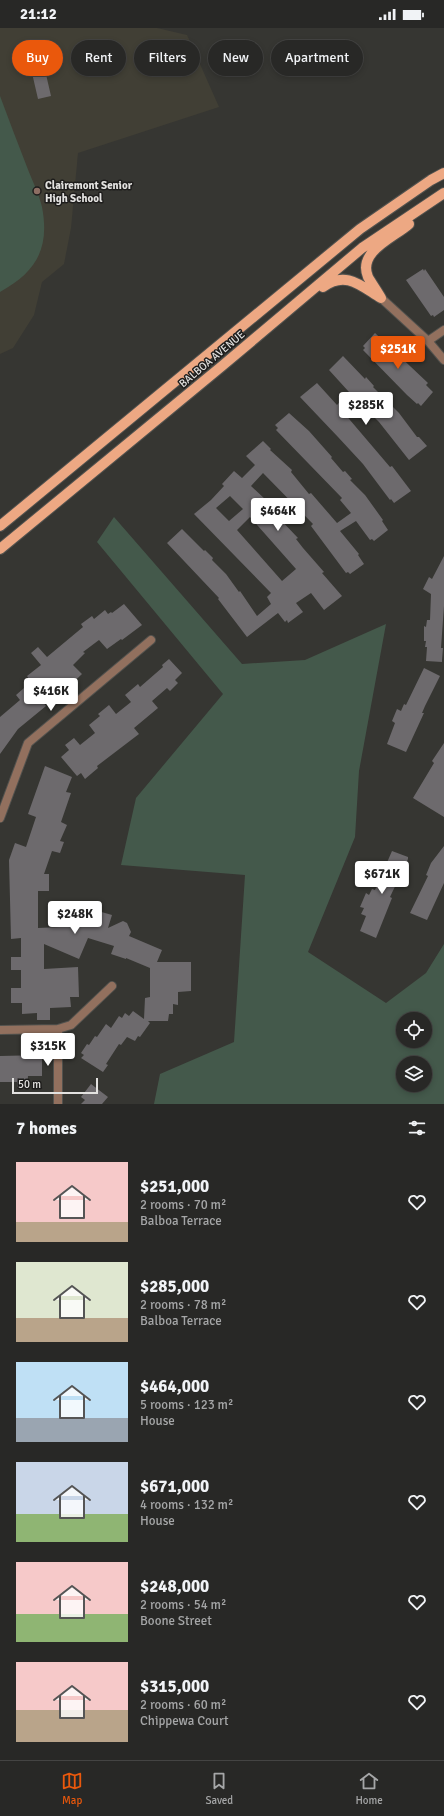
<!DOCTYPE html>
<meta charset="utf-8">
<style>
:root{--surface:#282826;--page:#30302e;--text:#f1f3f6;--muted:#a5a6a7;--line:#444443;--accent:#ea580c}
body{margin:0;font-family:Signika,sans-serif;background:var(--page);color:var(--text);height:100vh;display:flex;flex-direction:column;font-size:15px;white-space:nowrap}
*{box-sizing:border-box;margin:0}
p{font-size:13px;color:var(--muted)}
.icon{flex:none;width:22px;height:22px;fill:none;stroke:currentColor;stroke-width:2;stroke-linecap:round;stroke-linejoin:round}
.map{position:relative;height:1076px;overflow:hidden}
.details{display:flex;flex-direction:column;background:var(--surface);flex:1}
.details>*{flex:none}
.hud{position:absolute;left:12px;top:12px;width:420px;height:36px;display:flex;gap:8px}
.buttons{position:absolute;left:396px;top:984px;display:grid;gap:8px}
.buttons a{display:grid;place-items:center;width:36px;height:36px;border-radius:50%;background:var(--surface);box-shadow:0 2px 6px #0003,0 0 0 1px var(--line);font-size:20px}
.scale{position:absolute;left:12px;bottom:10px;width:86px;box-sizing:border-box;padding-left:4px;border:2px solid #e3e2e0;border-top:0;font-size:11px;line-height:14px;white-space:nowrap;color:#e3e2e0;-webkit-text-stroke:3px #1e1d1c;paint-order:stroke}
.price{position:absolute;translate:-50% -34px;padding:0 9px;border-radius:4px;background:#fff;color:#222;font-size:13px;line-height:26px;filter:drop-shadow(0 1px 2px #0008)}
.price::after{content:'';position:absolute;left:50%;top:24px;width:12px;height:9px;margin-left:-6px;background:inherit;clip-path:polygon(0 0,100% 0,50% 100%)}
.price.current{background:var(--accent);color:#fff}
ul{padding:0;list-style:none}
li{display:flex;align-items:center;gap:12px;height:100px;padding:0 16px}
li span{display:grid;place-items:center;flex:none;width:112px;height:80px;border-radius:0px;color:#555}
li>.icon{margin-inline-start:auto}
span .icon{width:48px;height:48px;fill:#fffc;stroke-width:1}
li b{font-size:17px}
h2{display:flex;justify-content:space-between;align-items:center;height:48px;padding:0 16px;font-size:17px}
.chip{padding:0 14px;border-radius:18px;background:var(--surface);box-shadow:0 2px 6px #0003,0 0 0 1px var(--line);font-size:14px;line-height:36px}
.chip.current{background:var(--accent);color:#fff}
.status{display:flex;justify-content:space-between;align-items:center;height:28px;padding:0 20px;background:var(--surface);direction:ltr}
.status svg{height:11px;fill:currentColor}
.tabs{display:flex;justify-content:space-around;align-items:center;height:56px;border-top:1px solid var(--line);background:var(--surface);font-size:11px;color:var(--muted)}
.tabs a{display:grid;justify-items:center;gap:2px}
.tabs .current{color:var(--accent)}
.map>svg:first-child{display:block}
.built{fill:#413f35}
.green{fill:#44594b;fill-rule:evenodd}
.building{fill:#6d6a6d;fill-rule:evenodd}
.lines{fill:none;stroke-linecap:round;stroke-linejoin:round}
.minor-casing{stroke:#52524e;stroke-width:10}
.tertiary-casing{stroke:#52524e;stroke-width:10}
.primary-casing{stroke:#52524e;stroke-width:12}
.minor{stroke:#92705e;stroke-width:8}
.tertiary{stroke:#92705e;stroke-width:8}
.primary{stroke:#eda883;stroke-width:10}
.education-dot{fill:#8d6e63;stroke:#1e1d1c;stroke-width:1.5}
.labels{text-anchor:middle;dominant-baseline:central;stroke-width:3;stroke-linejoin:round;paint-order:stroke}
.poi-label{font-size:11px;font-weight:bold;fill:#e3e2e0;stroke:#1e1d1c;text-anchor:start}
.street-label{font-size:11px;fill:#e3e2e0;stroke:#1e1d1c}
</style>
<div class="status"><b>21:12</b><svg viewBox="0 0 49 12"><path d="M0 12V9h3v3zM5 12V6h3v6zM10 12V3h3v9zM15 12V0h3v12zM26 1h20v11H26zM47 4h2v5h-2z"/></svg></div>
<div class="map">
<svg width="444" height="1076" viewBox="0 0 444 1076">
<rect width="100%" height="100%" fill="#363632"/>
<!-- built -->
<path class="built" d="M0 0H157L187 7 219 79 78 125 71 200 64 236 42 254 34 287 13 320 0 326Z"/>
<!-- green -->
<path class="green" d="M0 68C9 92 18 116 27 139 32 152 39 166 42 179 50 221 36 244 0 264Z
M114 489 242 636 305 632 386 596 359 743 355 809 308 924 386 975 426 945 444 916V1076H154L160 1046 234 1014 245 847 121 837 136 770 223 666 97 514ZM403 991H425V1013H403ZM403 1035H425V1057H403Z"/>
<!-- building -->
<path class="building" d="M42 29 51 68 38 71 29 32Z
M423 241 424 243 425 241 444 269V282L434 289 433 287 431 288 406 252Z
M375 305 428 355 426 357 433 364 421 378 418 375 417 376 407 367 363 322 365 320 363 318Z
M343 328 365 351 366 349 374 358 373 359 399 385 417 409H419L427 418 409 432 379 394 357 372 344 385 390 439 392 438 411 463 394 475 391 471 390 472 363 436 338 409 300 369 317 355 337 377 349 364 329 342Z
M289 385 309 403 332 429 331 430 343 444 345 443 352 451 350 452 365 467 383 492 382 493 388 502 374 513 372 511 370 512 356 493 340 503 359 526 358 527 364 536 350 546 348 544 346 545 311 498 313 496 263 445 251 458 266 472 279 487 277 488 298 510 296 511 303 520 324 544 322 545 342 568 324 582 311 565 296 575 303 584 288 595 287 592 285 594 278 585 247 609 218 571 219 570 167 515 182 501 204 523 205 522 213 530 212 532 226 546 239 564 240 563 257 588 271 576 267 569 271 565 194 486 211 472 224 458 222 456 234 443 242 450 255 437 246 428 263 413 271 421 270 422 292 442 291 444 309 466 311 465 337 495 351 485 340 472 342 470 276 402 278 400 275 397ZM230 468 243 481 229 493 216 480ZM250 489 296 541 282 553 237 502Z
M444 528V578L441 620H443L442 632V634L426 633 427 619H425L426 613H424V598L426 599 427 592H430L431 566 423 561 429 549 432 551Z
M124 576 142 597 122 612 121 611 107 621 99 612 83 624 85 625 73 637 82 646 61 666 54 658 40 670 46 678 18 701 0 726V689L20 672 16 667 31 654 27 648 41 637 31 625 38 619 47 629 83 599 81 596 92 588 94 591 105 582 108 586 111 584 112 585Z
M169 631 182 645 175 652 178 655 170 663 167 660 152 673 158 680 134 700 139 706 97 738 98 740 85 751 81 745 77 748 61 729 69 722 65 717 74 710 80 717 95 705 89 697 100 688 98 686 109 677 116 686 131 674 125 667 138 656 140 659 163 639 162 637Z
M424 640 440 648 425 678 422 685H424L406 724 387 716 395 695 392 693 397 681 401 683 404 676 406 677Z
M444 715V789L413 770 434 735 432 733Z
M45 738 72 749 66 764 71 765 61 794 67 797 60 813 64 814 60 825 52 823 44 846H49V863H38V900L61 899 63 879 78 882 89 894 92 884 98 883 112 887 108 900 123 893 127 895 131 904 129 908 162 922 157 934H191V963L178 964V977L173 976V986H169L168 993H148L150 995 140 1009 138 1008 135 1013 127 1009 121 1017 119 1016 106 1036 108 1037 103 1044 81 1030 84 1027 81 1025 87 1016 89 1017 95 1008 97 1009 106 996 111 1000 119 988 122 990 125 985 129 988 133 983 144 991 145 970 150 969V940L126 930V931L111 926 114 918 88 910 79 931 44 916V941L78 939 79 969H70L71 979 50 980V992H37V985L22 986V975H11V960H21V942H11V929H21V910L11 911 9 832 15 815 26 819 36 789 28 786Z
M444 818V855L427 892 410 885 428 848 426 847 431 835Z
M392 823 408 829V831L390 869 392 870 376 910 360 903 366 888 361 886 364 880 360 879 366 865 369 867 372 861 375 862Z
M42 1027V1048H28L27 1060H17V1054H0V1028Z
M91 1056 108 1069 102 1076H81L85 1072 81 1069Z"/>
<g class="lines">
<defs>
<path id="minor" d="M428 313 444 332
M0 790 28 715 151 612
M58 1001V1076
M0 1002 58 1001 71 997 112 958"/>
<path id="tertiary" d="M381 270 428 313 444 302"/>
<path id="primary" d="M323 259C346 242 361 258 381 270
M381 270C377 263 372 256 368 249 357 223 395 209 409 196
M0 498 360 201 431 152 444 145
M0 521 222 338 362 220 444 165"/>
</defs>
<!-- minor casing -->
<use href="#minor" class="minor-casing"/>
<!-- tertiary casing -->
<use href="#tertiary" class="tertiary-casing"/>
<!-- primary casing -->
<use href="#primary" class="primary-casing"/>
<!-- minor -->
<use href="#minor" class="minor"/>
<!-- tertiary -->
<use href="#tertiary" class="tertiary"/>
<!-- primary -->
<use href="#primary" class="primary"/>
</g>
<!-- markers -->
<circle class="education-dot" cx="37" cy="163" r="4"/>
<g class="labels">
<!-- poi labels -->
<g class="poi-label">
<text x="45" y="157">Clairemont Senior<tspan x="45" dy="13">High School</tspan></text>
</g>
<!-- street labels -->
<g class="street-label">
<text transform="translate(212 331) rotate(-40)">BALBOA AVENUE</text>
</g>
</g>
</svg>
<div class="buttons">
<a><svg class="icon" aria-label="locate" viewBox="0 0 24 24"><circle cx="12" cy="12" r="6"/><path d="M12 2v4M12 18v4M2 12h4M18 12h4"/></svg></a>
<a><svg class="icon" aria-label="layers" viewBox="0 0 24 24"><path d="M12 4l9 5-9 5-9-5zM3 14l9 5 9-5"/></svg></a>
</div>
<div class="scale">50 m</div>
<b class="price current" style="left:398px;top:342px">$251K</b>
<b class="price" style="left:366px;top:398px">$285K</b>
<b class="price" style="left:278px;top:504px">$464K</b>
<b class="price" style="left:51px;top:684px">$416K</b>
<b class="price" style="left:382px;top:867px">$671K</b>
<b class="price" style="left:75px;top:907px">$248K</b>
<b class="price" style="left:48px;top:1039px">$315K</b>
<div class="hud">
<a class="chip current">Buy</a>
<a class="chip">Rent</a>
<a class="chip">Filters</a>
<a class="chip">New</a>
<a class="chip">Apartment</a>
</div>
</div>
<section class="details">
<h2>7 homes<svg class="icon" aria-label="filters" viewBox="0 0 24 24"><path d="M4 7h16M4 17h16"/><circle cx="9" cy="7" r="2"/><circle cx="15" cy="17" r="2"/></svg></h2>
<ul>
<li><span style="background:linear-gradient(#f6c9c9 75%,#b9a48a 0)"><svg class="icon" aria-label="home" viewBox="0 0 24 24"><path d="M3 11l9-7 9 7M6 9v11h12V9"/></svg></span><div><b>$251,000</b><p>2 rooms · 70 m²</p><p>Balboa Terrace</p></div><svg class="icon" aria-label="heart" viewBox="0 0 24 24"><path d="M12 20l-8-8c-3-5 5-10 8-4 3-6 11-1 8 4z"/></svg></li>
<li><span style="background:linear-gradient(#dfe7d0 70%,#b9a48a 0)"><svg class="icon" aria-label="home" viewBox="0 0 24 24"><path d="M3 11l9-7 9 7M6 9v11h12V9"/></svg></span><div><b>$285,000</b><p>2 rooms · 78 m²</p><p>Balboa Terrace</p></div><svg class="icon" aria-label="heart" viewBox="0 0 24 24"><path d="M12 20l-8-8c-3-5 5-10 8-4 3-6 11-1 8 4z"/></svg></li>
<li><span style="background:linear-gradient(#bfe0f5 70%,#9aa5b1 0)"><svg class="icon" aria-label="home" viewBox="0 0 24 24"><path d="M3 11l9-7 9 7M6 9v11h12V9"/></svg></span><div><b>$464,000</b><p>5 rooms · 123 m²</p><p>House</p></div><svg class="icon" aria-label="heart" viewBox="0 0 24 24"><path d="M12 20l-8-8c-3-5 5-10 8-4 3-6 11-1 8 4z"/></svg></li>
<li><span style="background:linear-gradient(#c9d6e8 65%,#8fb573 0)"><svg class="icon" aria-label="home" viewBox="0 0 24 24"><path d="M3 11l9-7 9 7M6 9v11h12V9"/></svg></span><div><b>$671,000</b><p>4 rooms · 132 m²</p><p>House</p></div><svg class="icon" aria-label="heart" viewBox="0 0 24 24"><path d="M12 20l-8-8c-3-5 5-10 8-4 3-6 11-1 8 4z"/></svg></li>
<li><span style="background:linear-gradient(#f6c9c9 65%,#8fb573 0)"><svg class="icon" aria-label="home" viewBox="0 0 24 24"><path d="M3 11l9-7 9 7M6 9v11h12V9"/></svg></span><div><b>$248,000</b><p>2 rooms · 54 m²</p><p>Boone Street</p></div><svg class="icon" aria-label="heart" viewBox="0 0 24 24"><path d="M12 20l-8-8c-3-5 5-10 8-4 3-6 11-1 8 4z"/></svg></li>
<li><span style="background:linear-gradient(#f6c9c9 60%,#b9a48a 0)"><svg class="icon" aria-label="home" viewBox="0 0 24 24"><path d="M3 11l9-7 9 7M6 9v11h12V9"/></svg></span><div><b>$315,000</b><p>2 rooms · 60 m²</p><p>Chippewa Court</p></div><svg class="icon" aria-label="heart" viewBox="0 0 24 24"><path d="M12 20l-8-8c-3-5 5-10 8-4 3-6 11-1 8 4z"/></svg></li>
</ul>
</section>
<nav class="tabs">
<a class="current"><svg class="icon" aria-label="map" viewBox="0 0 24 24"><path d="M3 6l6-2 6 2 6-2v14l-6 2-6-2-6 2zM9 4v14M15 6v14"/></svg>Map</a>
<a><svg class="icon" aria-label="saved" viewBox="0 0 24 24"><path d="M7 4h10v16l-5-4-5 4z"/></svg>Saved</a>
<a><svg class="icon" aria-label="home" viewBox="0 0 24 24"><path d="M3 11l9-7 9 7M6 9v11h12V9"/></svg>Home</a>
</nav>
